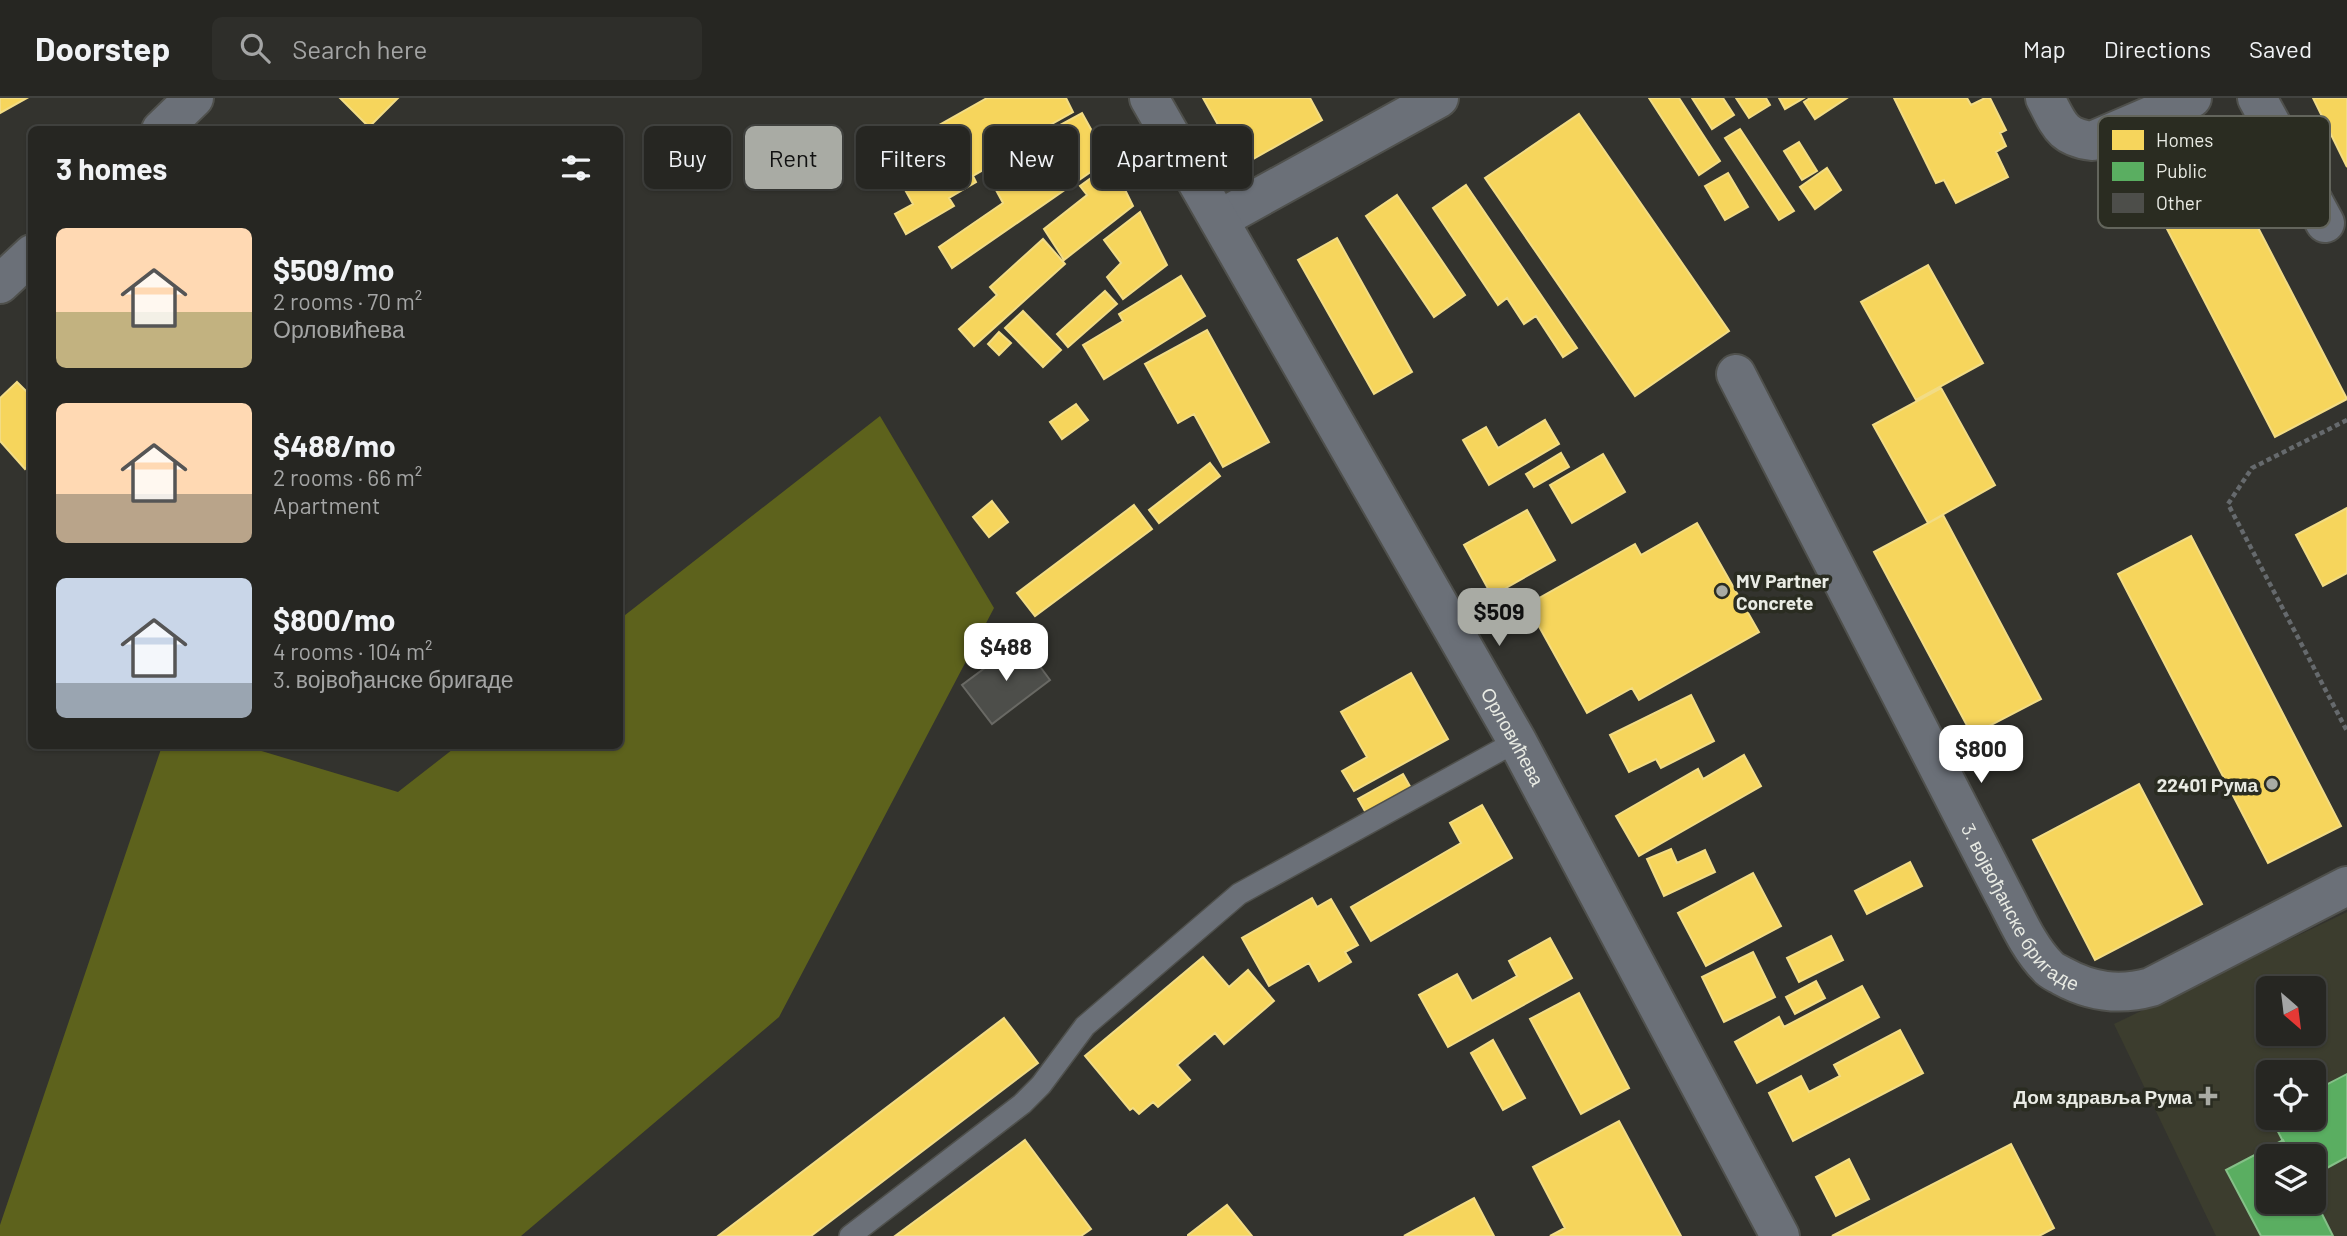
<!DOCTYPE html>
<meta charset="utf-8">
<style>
:root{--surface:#262622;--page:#2e2e2a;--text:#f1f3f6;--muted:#a4a5a5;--line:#424340;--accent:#a9aba4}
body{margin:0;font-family:Barlow,sans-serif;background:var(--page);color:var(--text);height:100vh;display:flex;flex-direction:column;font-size:26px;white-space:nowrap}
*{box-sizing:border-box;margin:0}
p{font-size:23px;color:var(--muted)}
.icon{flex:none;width:38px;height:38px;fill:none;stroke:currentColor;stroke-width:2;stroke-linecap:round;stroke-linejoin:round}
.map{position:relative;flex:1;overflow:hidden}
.panel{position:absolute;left:28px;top:28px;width:595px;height:623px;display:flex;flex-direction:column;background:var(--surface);border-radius:10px;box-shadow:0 2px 5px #0004,0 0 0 2px var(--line)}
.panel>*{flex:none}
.banner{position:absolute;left:644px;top:28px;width:665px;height:63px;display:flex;gap:14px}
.needle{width:46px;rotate:152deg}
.buttons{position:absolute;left:2256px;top:878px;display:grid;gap:14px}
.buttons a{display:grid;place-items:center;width:70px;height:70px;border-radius:10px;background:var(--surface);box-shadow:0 2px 5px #0004,0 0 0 2px var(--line);font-size:35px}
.price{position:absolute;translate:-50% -60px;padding:0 16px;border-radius:14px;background:#fff;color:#222;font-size:23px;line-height:46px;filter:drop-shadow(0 2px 4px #0008)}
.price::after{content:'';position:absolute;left:50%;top:42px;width:21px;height:16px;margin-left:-10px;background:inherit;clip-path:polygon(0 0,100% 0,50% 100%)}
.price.on{background:var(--accent);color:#111}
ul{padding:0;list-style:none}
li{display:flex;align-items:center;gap:21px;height:175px;padding:0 28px}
li span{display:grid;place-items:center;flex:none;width:196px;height:140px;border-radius:10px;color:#555}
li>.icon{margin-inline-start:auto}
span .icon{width:84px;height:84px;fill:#fffc;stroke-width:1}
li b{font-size:30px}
h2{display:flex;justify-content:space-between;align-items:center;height:84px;padding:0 28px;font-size:30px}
.pill{padding:0 24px;border-radius:10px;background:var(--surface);box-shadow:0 2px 5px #0004,0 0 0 2px var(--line);font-size:24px;line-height:63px}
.pill.on{background:var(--accent);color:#111}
header{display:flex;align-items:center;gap:42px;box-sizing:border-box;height:98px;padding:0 35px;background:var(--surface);border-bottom:2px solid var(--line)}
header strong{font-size:33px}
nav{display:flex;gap:38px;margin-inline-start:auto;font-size:24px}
.search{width:490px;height:63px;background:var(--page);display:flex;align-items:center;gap:18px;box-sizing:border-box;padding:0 24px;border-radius:10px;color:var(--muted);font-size:26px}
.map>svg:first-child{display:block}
.built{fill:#3c3d2e;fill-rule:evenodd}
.forest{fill:#5d621c}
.homes{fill:#f6d55c;stroke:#f2dc85;stroke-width:2}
.public{fill:#5aae61;stroke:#85c088;stroke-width:2}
.building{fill:#4d4e4a;stroke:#696964;stroke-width:2}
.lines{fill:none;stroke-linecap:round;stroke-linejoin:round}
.service-casing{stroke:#4f504c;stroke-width:24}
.minor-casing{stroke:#4f504c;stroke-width:42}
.tertiary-casing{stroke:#4f504c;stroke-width:42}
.path{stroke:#666a6d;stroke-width:4.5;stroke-dasharray:5 3.5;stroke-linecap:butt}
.service{stroke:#6b7078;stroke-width:21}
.minor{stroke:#6b7078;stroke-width:38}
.tertiary{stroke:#6b7078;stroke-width:38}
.poi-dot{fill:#a9aba4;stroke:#2a2c21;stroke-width:2.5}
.labels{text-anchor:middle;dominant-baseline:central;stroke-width:7;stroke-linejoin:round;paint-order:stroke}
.poi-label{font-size:19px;font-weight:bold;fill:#e9ebe4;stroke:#2a2c21;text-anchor:end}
.street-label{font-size:19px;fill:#e9ebe4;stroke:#2a2c21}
.key{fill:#2a2c21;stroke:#63655c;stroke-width:2}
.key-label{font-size:19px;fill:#e9ebe4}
</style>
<header>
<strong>Doorstep</strong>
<div class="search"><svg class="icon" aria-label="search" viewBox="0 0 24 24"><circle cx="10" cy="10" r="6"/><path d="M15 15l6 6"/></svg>Search here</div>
<nav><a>Map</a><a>Directions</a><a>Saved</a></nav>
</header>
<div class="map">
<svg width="2347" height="1138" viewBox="0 0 2347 1138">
<rect width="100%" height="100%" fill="#33332e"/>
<!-- built -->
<path class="built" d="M2347 814V1138H2216L2114 926ZM2268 891H2314V936H2268ZM2268 975H2314V1020H2268ZM2268 1059H2314V1104H2268Z"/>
<!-- forest -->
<path class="forest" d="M880 318 994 510 779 919 521 1138H0V1127L162 648H245L398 694 457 648H620V521Z"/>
<!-- homes -->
<path class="homes" d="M0 0H27L0 15Z
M340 0H398L369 29Z
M1066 0 1073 14 1018 45 1021 50 973 78 976 84 949 100 954 108 906 136 895 116 913 106 890 65 915 51 911 43 987 0Z
M1203 0H1310L1322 22 1241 68Z
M1649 0H1679L1720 63 1699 77Z
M1692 0H1723L1734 17 1712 31Z
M1736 0H1766L1770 7 1749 20Z
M1779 0H1804L1785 11Z
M1810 0H1847L1815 21 1804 4Z
M1894 0H1967L1971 7 1985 0H1990L2006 32 2000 35 2006 48 1996 54 2008 79 1956 105 1944 82 1936 85Z
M2313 0H2347V69Z
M2197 12 2347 301 2275 339 2125 50Z
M1082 15 1108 62 952 170 939 149 1003 105 989 79 1043 44 1040 38Z
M1579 16 1729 233 1635 298 1485 80Z
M1740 31 1794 113 1779 122 1725 40Z
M1799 44 1817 73 1802 82 1784 53Z
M1112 65 1133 108 1064 162 1044 131 1087 97 1080 88Z
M1827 70 1841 92 1815 111 1800 89Z
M1728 75 1748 109 1725 122 1705 88Z
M1466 87 1577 250 1563 259 1536 218 1524 226 1507 200 1498 207 1433 110Z
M1397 97 1465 197 1434 219 1366 118Z
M1140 114 1167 167 1123 201 1107 179 1121 165 1104 142Z
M1337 140 1412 274 1374 296 1298 162Z
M1043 141 1065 166 974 248 959 231 997 197 990 189Z
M1928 167 1983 265 1916 302 1861 204Z
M1181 178 1205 218 1104 281 1083 247 1123 223 1119 216Z
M1105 193 1117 206 1068 249 1057 236Z
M1023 213 1061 252 1043 269 1005 230Z
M1207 232 1269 344 1223 369 1194 316 1178 325 1145 266Z
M999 234 1011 245 999 257 988 246Z
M17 284 32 299V365L25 371 0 343V300Z
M1941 290 1995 387 1928 425 1873 327Z
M1076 306 1088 322 1062 341 1050 324Z
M1545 322 1559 346 1489 387 1463 342 1486 329 1498 350Z
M1561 355 1569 369 1534 389 1526 376Z
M1603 356 1625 394 1572 425 1550 387Z
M1210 365 1220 378 1159 425 1149 412Z
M992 403 1008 424 989 439 973 419Z
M1134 407 1152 431 1035 518 1017 495Z
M2347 410V475L2323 488 2296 437Z
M1527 412 1555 462 1492 498 1464 447Z
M1943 417 2041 601 1972 637 1874 454Z
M1697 425 1759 534 1639 602 1632 590 1587 615 1527 507 1635 446 1641 457Z
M2191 438 2341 728 2268 765 2118 476Z
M1411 575 1448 641 1354 693 1342 673 1367 659 1341 614Z
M1691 597 1714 643 1661 670 1656 661 1629 674 1610 637Z
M1744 657 1761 688 1639 758 1616 718 1698 671 1703 681Z
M1403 676 1411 690 1366 715 1358 701Z
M2139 686 2202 806 2095 862 2033 742Z
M1482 707 1512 760 1371 843 1351 809 1461 745 1450 725Z
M1671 751 1677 765 1705 752 1715 774 1664 798 1647 761Z
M1910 764 1922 788 1867 816 1855 793Z
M1753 775 1781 828 1706 868 1678 815Z
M1312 800 1317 809 1331 801 1358 847 1345 854 1351 864 1319 883 1309 865 1269 888 1242 840Z
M1831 838 1843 862 1799 884 1787 860Z
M1550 840 1572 880 1448 949 1419 897 1457 876 1472 903 1517 878 1509 863Z
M1753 854 1775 899 1724 924 1702 879Z
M1203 859 1229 889 1248 872 1274 903 1224 946 1215 935 1177 967 1190 982 1158 1009 1153 1004 1139 1016 1133 1010 1130 1012 1085 958Z
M1816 883 1825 900 1795 916 1786 899Z
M1862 888 1879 919 1757 985 1735 944 1779 919 1784 929Z
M1579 895 1629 990 1581 1016 1530 921Z
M1004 920 1038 965 811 1138H718Z
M1900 932 1923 975 1793 1043 1769 995 1801 978 1809 994 1840 978 1834 967Z
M1493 942 1525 1000 1503 1012 1471 955Z
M1619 1023 1681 1138H1550L1565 1130 1533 1069Z
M1025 1042 1091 1131 1081 1138H895Z
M2011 1046 2054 1130 2039 1138H1832Z
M1849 1061 1869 1101 1836 1118 1816 1079Z
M1474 1100 1494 1138H1404Z
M1227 1107 1252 1138H1188V1137Z"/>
<!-- public -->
<path class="public" d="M2347 976V1059L2314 1077V1059H2291L2271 1020H2314V993Z
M2283 1042 2291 1059H2268V1104H2314V1100L2333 1138H2261L2226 1072Z"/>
<!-- building -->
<path class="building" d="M1021 543 1050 582 992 626 962 587Z"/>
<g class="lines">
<defs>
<path id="service" d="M850 1138 1022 1006 1041 987 1085 928 1239 796 1517 643"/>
<g id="minor">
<path d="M2045 0C2059 26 2061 39 2092 43L2192 0"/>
<path d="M2257 0 2325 125"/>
<path d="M1220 121 1439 0"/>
<path id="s1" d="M1736 276 2003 795C2016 819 2028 849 2048 869 2051 873 2057 875 2062 878 2091 894 2119 898 2151 889L2347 788"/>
</g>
<g id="tertiary">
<path id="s2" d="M1149 0 1517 643 1780 1138"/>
<path d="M161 32 194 0"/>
<path d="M0 186 32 156"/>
</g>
</defs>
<!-- service casing -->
<use href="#service" class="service-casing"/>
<!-- minor casing -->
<use href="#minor" class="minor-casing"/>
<!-- tertiary casing -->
<use href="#tertiary" class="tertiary-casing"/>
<!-- path -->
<path class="path" d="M2347 322 2252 370 2228 406 2347 633"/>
<!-- service -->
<use href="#service" class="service"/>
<!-- minor -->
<use href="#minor" class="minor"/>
<!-- tertiary -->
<use href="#tertiary" class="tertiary"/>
</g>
<!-- markers -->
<g class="poi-dot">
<circle cx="1722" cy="493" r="7"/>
<circle cx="2272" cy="686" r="7"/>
<path d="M2204.5 987.5h7v7h7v7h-7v7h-7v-7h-7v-7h7z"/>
</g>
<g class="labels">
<!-- poi labels -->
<g class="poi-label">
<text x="1736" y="482" text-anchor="start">MV Partner<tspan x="1736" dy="22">Concrete</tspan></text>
<text x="2258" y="686">22401 Рума</text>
<text x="2192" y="998">Дом здравља Рума</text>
</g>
<!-- street labels -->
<g class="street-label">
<text stroke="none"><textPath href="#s2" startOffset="735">Орловићева</textPath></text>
<text stroke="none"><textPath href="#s1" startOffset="606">3. војвођанске бригаде</textPath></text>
</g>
</g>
<!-- legend -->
<rect x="2098" y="18" width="232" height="112" rx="10" class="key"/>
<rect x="2112" y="32" width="32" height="20" fill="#f6d55c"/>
<rect x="2112" y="64" width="32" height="19" fill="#5aae61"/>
<rect x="2112" y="95" width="32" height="20" fill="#4d4e4a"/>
<g class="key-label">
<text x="2156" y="49">Homes</text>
<text x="2156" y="80">Public</text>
<text x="2156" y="112">Other</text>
</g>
</svg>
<div class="buttons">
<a><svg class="needle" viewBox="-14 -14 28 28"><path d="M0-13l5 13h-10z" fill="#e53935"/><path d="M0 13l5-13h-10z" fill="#a4a5a5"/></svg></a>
<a><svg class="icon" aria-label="locate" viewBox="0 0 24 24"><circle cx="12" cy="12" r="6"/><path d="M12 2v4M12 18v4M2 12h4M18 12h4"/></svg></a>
<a><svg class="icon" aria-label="layers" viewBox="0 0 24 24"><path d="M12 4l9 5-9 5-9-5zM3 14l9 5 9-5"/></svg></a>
</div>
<b class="price on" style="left:1499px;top:550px">$509</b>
<b class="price" style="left:1006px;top:585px">$488</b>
<b class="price" style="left:1981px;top:687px">$800</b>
<div class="banner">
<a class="pill">Buy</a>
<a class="pill on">Rent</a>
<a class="pill">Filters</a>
<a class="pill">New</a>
<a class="pill">Apartment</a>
</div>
<section class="panel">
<h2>3 homes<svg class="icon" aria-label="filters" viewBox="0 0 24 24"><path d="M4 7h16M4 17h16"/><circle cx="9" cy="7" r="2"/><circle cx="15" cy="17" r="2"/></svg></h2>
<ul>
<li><span style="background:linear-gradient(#ffd9b3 60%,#c2b280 0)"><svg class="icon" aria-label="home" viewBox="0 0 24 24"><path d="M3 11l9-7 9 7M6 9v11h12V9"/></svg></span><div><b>$509/mo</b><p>2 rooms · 70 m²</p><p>Орловићева</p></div></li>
<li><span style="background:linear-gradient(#ffd9b3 65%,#b9a48a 0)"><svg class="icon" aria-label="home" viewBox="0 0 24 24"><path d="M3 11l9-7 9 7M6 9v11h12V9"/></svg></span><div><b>$488/mo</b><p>2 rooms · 66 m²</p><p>Apartment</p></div></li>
<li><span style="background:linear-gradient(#c9d6e8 75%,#9aa5b1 0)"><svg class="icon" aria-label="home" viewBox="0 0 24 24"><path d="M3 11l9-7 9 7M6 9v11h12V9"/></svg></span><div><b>$800/mo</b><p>4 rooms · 104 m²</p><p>3. војвођанске бригаде</p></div></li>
</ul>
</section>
</div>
